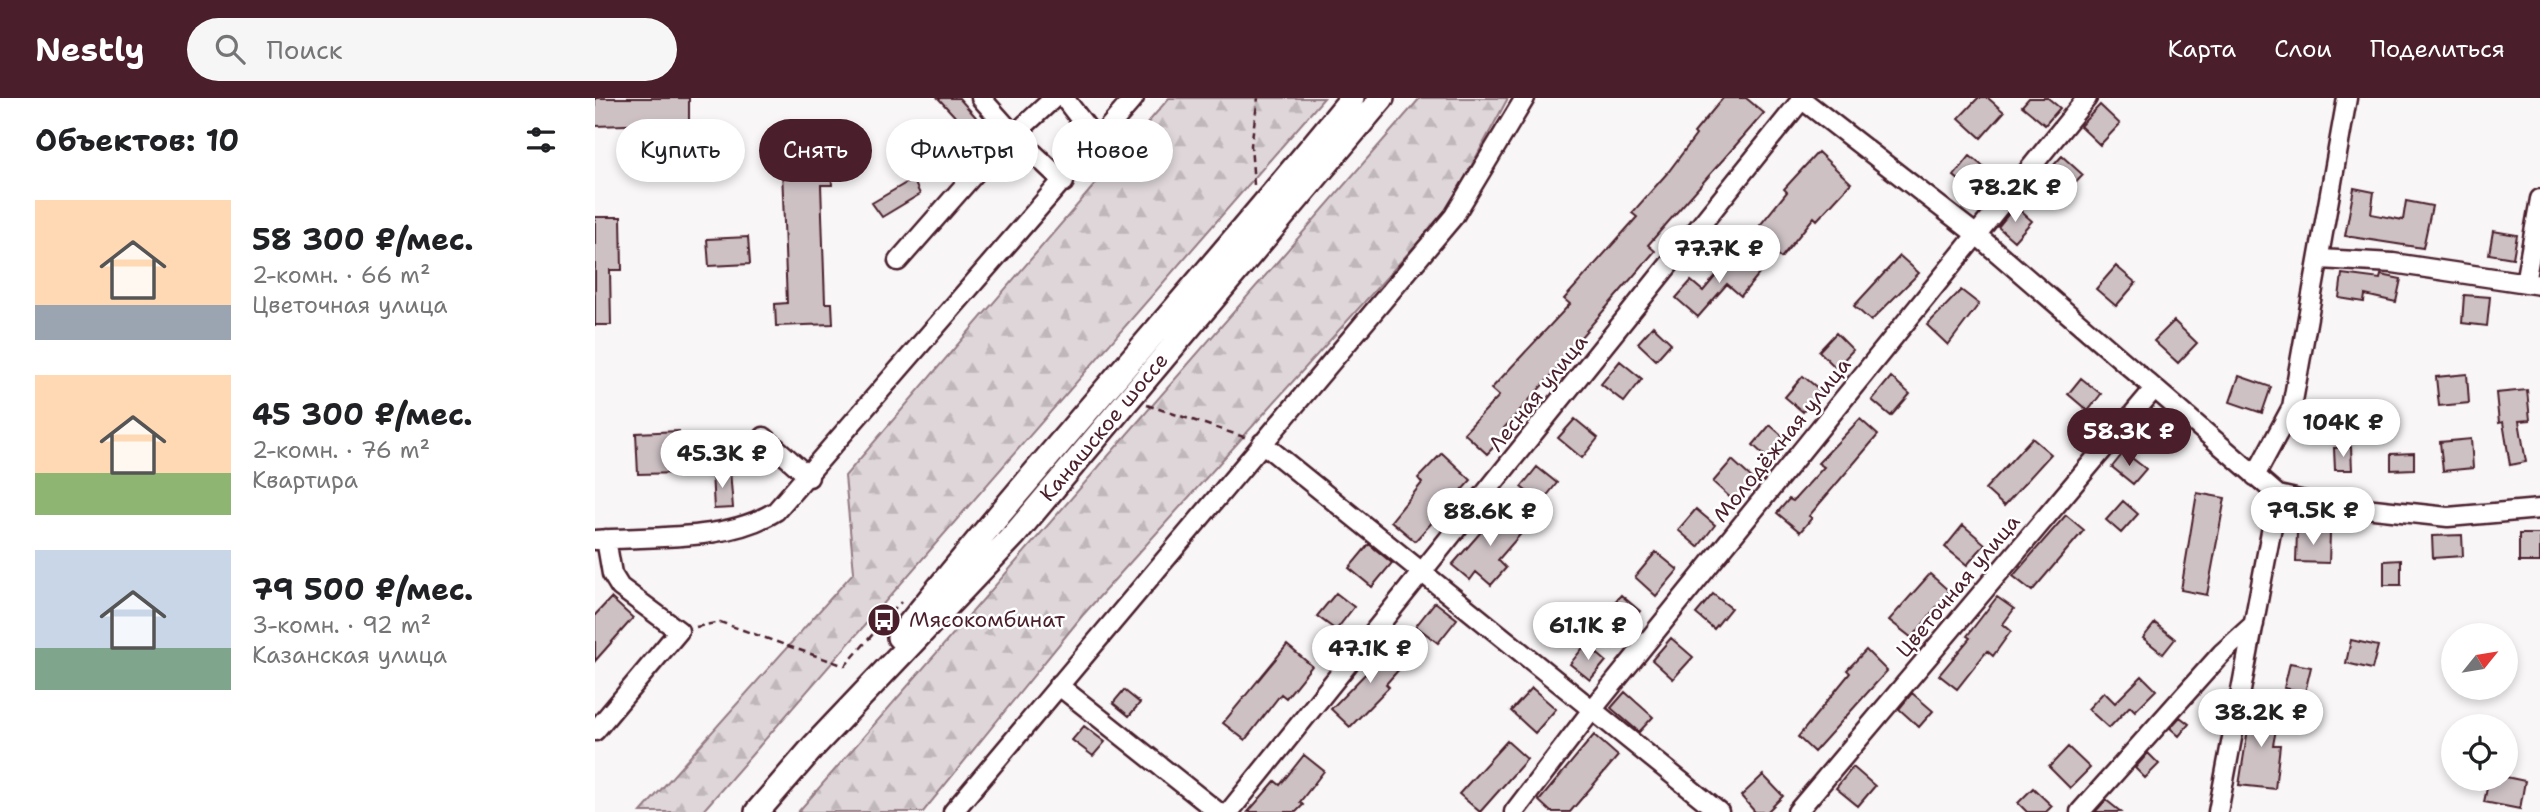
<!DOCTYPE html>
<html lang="ru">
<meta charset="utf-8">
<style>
:root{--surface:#fff;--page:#f6f6f6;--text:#202124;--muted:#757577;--accent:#4a1f2b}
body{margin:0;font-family:"Shantell Sans",sans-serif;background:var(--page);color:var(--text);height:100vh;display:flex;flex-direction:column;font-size:26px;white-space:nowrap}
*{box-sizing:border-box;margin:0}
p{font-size:23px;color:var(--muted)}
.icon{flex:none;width:38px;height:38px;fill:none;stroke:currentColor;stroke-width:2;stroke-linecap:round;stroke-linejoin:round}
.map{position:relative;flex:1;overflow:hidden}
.panel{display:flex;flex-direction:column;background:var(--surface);width:595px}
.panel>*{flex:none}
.banner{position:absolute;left:21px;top:21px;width:665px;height:63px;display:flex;gap:14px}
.needle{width:46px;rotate:60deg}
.buttons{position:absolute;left:1846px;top:525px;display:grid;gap:14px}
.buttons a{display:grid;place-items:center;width:77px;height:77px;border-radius:50%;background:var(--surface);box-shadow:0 4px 10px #0003;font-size:35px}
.price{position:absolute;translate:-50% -60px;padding:0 16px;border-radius:24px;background:#fff;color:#222;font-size:23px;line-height:46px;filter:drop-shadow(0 2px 4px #0008)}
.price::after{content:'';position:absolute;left:50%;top:42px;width:21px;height:16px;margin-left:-10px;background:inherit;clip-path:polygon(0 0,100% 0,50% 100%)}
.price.current{background:var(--accent);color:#fff}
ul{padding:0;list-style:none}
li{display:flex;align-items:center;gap:21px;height:175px;padding:0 35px}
li span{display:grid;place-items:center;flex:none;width:196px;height:140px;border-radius:0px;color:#555}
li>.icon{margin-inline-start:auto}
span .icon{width:84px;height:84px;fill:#fffc;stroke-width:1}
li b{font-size:30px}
h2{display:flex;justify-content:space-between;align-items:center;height:84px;padding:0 35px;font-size:30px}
.tag{padding:0 24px;border-radius:32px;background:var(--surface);box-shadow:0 4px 10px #0003;font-size:24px;line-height:63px}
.tag.current{background:var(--accent);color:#fff}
header{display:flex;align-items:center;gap:42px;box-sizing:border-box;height:98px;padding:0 35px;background:var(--accent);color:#fff}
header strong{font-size:33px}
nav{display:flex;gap:38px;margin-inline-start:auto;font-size:24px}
.search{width:490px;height:63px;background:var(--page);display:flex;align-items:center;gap:18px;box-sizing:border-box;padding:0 24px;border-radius:38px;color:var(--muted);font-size:26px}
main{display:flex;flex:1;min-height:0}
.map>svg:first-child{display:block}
.forest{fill:url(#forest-firs);stroke:#947a82;stroke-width:2}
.building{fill:#cdc1c4;stroke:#4a1f2b;stroke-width:2}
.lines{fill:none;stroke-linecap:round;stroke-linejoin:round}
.minor-casing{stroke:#4a1f2b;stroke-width:23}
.major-casing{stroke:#4a1f2b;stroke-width:28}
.path{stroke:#4a1f2b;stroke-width:2.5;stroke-dasharray:7 5;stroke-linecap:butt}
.minor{stroke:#fff;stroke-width:18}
.major{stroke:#fff;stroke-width:23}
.labels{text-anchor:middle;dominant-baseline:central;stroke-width:5;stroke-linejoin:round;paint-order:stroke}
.street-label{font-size:21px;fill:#4a1f2b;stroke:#fff}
.poi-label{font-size:21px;fill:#4a1f2b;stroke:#fff;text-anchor:start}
</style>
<header>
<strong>Nestly</strong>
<div class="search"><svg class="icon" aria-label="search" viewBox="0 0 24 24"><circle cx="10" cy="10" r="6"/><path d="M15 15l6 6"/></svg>Поиск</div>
<nav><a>Карта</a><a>Слои</a><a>Поделиться</a></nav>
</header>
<main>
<section class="panel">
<h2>Объектов: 10<svg class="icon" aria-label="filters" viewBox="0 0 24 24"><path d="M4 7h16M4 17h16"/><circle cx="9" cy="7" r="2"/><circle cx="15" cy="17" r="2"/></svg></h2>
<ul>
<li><span style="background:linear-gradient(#ffd9b3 75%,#9aa5b1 0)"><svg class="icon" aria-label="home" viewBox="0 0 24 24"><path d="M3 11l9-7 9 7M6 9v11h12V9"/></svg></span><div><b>58 300 ₽/мес.</b><p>2-комн. · 66 m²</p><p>Цветочная улица</p></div></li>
<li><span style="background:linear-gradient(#ffd9b3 70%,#8fb573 0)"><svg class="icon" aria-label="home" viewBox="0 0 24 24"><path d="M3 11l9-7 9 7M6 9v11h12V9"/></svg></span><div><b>45 300 ₽/мес.</b><p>2-комн. · 76 m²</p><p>Квартира</p></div></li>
<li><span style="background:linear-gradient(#c9d6e8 70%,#7fa58c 0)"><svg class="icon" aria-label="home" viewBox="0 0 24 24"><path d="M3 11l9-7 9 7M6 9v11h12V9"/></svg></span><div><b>79 500 ₽/мес.</b><p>3-комн. · 92 m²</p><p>Казанская улица</p></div></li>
</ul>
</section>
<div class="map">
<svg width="1945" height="714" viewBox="0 0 1945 714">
<defs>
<pattern id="forest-firs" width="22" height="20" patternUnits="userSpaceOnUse" patternTransform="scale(1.75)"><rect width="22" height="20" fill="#ded6d9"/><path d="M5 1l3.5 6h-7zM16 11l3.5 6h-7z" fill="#c0b7ba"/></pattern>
</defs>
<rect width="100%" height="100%" fill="#f8f6f7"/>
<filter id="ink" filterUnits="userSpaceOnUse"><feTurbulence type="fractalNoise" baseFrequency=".0143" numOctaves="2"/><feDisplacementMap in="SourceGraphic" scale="14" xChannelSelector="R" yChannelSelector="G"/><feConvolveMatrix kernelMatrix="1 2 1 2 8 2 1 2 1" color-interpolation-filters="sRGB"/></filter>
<g filter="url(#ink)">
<!-- forest -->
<path class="forest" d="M574 0H729L107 714H46L259 474 250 378Z
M825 0H913L853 111 487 518 328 714H203Z"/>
<!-- building -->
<path class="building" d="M0 0H94V25L0 28Z
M343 0H364L387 26 376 36Z
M1128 0H1151L1169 15 1053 147 1060 153 985 240 988 242 909 330 913 334 892 356 869 335 904 298 896 291 975 206 969 201 1042 119 1037 115 1074 73 1101 37 1099 35Z
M1383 0H1393L1409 14 1386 40 1364 20Z
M1434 0H1453L1465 10 1450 27 1427 8Z
M1505 7 1525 26 1505 47 1485 28Z
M235 54 237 87H226L230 205H237L238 226 181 228 180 206 192 205 187 71 211 70V55Z
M1223 54 1256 85 1222 122 1219 119 1186 160 1157 137 1192 94 1189 91Z
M1375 58 1409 85 1392 105 1359 78Z
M1467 58 1488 77 1468 98 1448 79Z
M318 81 325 96 287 119 277 105Z
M1759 90 1779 94 1776 116 1808 122 1811 103 1837 108 1828 150 1750 138Z
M1420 108 1437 123 1419 143 1403 129Z
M0 119H26L27 172H15L16 227H0Z
M1898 133 1922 137 1918 160 1894 156Z
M153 139 155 166 114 168 112 141Z
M1140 155 1164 176 1146 198 1132 186 1103 219 1081 200 1096 183 1108 193Z
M1305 158 1324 175 1276 223 1259 208Z
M1521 168 1541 185 1521 208 1501 191Z
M1747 176 1785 181 1786 177 1806 181 1801 204 1770 197 1769 204 1744 200Z
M1366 192 1384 206 1353 247 1332 227Z
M1869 197 1895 199 1892 228 1867 225Z
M1579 223 1602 245 1583 265 1559 243Z
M1058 228 1076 245 1061 262 1043 245Z
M1241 235 1258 252 1241 270 1224 253Z
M1025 263 1047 281 1029 304 1006 286Z
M1872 276 1874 305 1844 308 1841 279Z
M1208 278 1225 292 1208 314 1190 299Z
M1644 278 1676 289 1667 315 1635 304Z
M1296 279 1315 296 1296 318 1277 302Z
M1486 280 1506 296 1493 313 1473 296Z
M1932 292 1935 322 1924 323 1931 364 1915 367 1908 324 1904 325 1901 295Z
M980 321 1003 340 987 360 963 340Z
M1265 321 1283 337 1214 418 1217 420 1205 434 1182 415 1194 401 1198 403 1229 369 1223 365Z
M1175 327 1190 340 1172 360 1158 347Z
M84 333 86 375 43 376 41 335Z
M1437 340 1456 356 1409 408 1390 391Z
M1876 341 1878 370 1848 373 1845 344Z
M1756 349 1757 372H1740L1739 350Z
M1529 354 1551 371 1538 386 1517 369Z
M847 355 876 382 820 443 796 423 827 385 823 380Z
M1819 355V371L1796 372V356Z
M1137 362 1158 381 1139 403 1118 384Z
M942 369 962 385 946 405 926 389Z
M135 372 138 410 119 411 117 374Z
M1602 395 1630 400 1612 497 1586 492Z
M1528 403 1543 416 1526 435 1511 422Z
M907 410 930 431 903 462 911 470 896 487 881 474 875 482 857 467Z
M1101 411 1120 427 1103 449 1083 432Z
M1471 417 1489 432 1437 493 1418 478Z
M1368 427 1390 446 1372 467 1350 449Z
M1702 434 1735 435 1734 465 1701 464Z
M1924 436H1945V464H1924Z
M1867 437 1868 458 1838 460 1837 438Z
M774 446 797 465 777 489 754 470Z
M1061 454 1083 472 1061 498 1040 479Z
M1806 462V487H1789V463Z
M1335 476 1354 493 1317 540 1294 522Z
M741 495 759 509 741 532 722 518Z
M1118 496 1136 510 1119 531 1101 516Z
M1026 497 1045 513 1027 533 1008 517Z
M1402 499 1419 511 1408 526 1416 533 1398 558 1392 553 1362 591 1344 577 1375 540 1372 538Z
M16 500 38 520 0 563V517Z
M840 504 862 521 843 545 821 528Z
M1560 525 1580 541 1568 556 1548 540Z
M1076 540 1098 559 1078 581 1057 562Z
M1756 542 1783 548 1777 571 1751 565Z
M793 543 813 561 791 586 794 589 755 629 736 611 782 564 778 560Z
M991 546 1011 563 995 582 975 566Z
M692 547 717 568 691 600 686 596 650 642 628 625Z
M1271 552 1292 573 1219 654 1203 639 1255 575 1252 572Z
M1695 565 1716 569 1710 594 1689 590Z
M1547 578 1561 592 1540 613 1535 608 1514 630 1493 611 1509 594 1520 605Z
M937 590 961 611 940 635 916 613Z
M529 592 545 605 534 618 518 605Z
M1030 594 1058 619 1044 634 1016 610Z
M1317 595 1338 613 1324 629 1304 611Z
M1657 606 1685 611 1678 647H1685L1680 691 1644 687Z
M1585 619 1594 626 1584 638 1575 630Z
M489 628 510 644 498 658 477 642Z
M999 637 1023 658 975 714H956L944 703Z
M912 643 932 661 885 714 864 696Z
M1473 649 1495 670 1475 690 1454 669Z
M1553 655 1564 666 1550 680 1540 670Z
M709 657 729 673 705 704 708 707 701 714H653L680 683 685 687Z
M1258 669 1280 688 1263 708 1241 690Z
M1168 677 1188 698 1172 714H1160L1146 698Z
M1911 679 1930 683 1925 711 1889 704 1894 681Z
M1438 690 1457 708 1451 714H1432L1423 705Z
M1511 702 1526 714H1500Z"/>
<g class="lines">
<defs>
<path id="minor" d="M459 0 419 37 469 84
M469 0 503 44
M1205 0 1383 138 1683 397 1714 404 1853 419 1945 411
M1725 161 1798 165 1945 187
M303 163 404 48 419 37 386 0
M1930 185 1945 101
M169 339 214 379
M667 345 1124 714
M1660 378 1697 309 1752 0
M0 442C57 438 132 444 181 413L539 0
M463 587 623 714
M0 633 84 533 25 489 17 476 11 441
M358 714 859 118 930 0
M634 714 1207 1
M919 714 997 612 1492 0
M1202 714 1559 291
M1485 714 1627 555 1659 526
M1623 714 1683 397"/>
<path id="major" d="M304 539C451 355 609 182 757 0
M162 714 219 648 420 436 787 0"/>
</defs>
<!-- minor casing -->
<use href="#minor" class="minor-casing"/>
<!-- major casing -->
<use href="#major" class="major-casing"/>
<!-- path -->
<path class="path" d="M659 87 656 47 663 0
M552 307 652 340
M101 529 125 524 250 568 306 504"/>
<!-- minor -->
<use href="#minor" class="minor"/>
<!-- major -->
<use href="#major" class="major"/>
</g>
</g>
<!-- icons -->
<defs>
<symbol id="bus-disc" viewBox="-11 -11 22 22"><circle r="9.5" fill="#4a1f2b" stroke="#fff"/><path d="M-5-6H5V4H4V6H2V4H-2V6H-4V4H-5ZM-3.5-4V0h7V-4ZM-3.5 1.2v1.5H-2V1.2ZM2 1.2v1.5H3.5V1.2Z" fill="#fff"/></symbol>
</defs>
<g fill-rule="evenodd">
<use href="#bus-disc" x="270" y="503" width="38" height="38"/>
</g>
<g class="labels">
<!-- street labels -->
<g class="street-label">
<text transform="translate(943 295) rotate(-51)">Лесная улица</text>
<text transform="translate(509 329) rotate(-50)">Канашское шоссе</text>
<text transform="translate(1187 342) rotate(-51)">Молодёжная улица</text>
<text transform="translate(1363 488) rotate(-50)">Цветочная улица</text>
</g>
<!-- poi labels -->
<g class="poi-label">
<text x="314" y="522">Мясокомбинат</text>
</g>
</g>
</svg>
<div class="buttons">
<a><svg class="needle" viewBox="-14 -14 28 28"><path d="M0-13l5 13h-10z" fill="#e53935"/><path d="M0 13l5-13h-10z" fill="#757577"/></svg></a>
<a><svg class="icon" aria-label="locate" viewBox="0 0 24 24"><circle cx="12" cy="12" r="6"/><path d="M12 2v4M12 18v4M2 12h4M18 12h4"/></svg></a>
</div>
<b class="price" style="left:1420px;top:126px">78.2K ₽</b>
<b class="price" style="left:1124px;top:187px">77.7K ₽</b>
<b class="price" style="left:1748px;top:361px">104K ₽</b>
<b class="price current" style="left:1534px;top:370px">58.3K ₽</b>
<b class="price" style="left:127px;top:392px">45.3K ₽</b>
<b class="price" style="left:1718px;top:449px">79.5K ₽</b>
<b class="price" style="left:895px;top:450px">88.6K ₽</b>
<b class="price" style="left:993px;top:564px">61.1K ₽</b>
<b class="price" style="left:775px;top:587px">47.1K ₽</b>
<b class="price" style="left:1666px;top:651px">38.2K ₽</b>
<div class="banner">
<a class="tag">Купить</a>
<a class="tag current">Снять</a>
<a class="tag">Фильтры</a>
<a class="tag">Новое</a>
</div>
</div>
</main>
